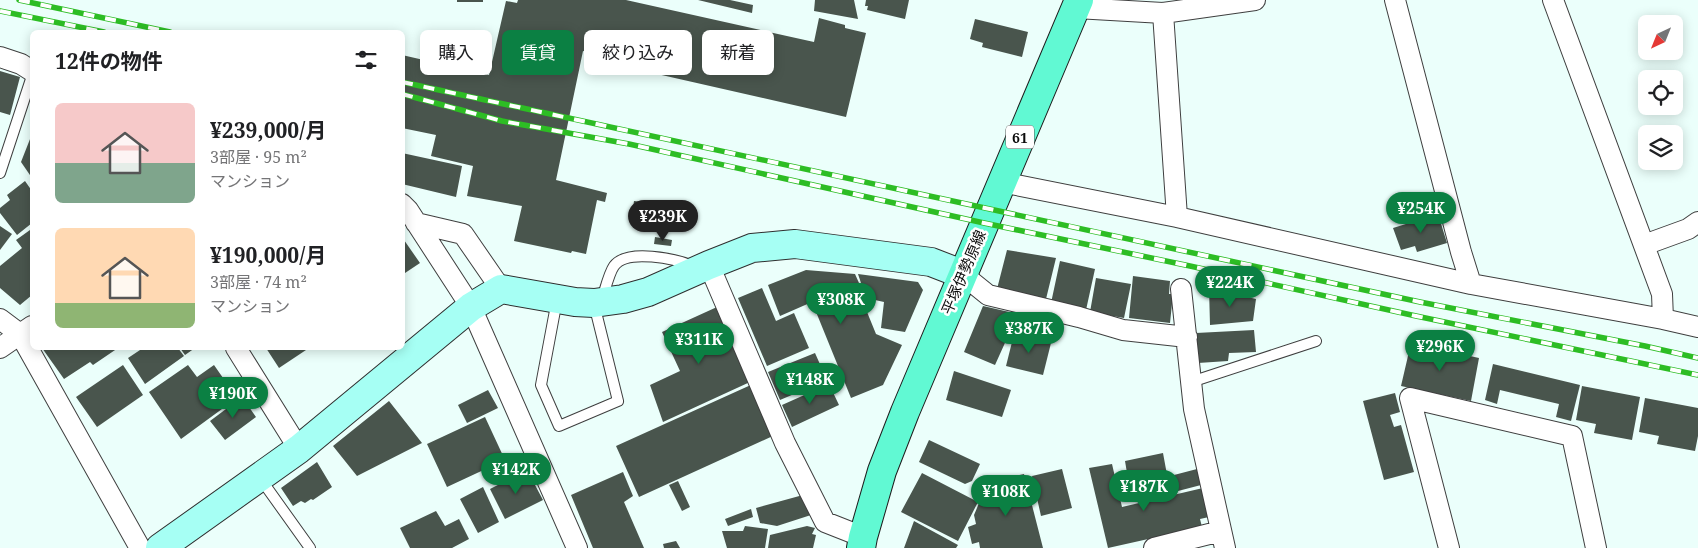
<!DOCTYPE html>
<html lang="ja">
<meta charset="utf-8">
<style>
:root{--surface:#fff;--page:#f6f6f6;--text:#202124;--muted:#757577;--accent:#0b8043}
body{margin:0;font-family:"Noto Serif","Noto Sans JP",serif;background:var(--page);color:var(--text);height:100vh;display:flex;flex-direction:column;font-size:19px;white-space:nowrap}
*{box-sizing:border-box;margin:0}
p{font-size:16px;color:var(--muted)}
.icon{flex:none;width:28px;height:28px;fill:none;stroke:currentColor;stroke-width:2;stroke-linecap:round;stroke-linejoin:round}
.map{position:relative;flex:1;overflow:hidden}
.sheet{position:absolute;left:30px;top:30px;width:375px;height:320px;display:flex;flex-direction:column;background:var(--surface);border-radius:8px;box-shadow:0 2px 12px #0003}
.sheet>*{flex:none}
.top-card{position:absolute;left:420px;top:30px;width:475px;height:45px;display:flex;gap:10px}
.needle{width:32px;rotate:223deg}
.controls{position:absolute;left:1638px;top:15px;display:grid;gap:10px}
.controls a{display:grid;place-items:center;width:45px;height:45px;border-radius:8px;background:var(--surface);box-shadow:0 2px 12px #0003;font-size:25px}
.price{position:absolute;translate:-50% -42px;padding:0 11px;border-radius:18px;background:var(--accent);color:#fff;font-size:16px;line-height:32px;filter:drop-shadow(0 1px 2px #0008)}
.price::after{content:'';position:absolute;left:50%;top:30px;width:15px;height:11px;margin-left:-8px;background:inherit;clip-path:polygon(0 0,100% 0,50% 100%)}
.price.selected{background:#222;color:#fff}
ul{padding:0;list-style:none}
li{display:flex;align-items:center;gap:15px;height:125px;padding:0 25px}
li span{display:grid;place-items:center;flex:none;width:140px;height:100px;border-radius:8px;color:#555}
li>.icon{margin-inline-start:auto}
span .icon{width:60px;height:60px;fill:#fffc;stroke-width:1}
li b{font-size:21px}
h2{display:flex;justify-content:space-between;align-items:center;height:60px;padding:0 25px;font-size:21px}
.tag{padding:0 18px;border-radius:8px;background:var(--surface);box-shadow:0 2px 12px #0003;font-size:18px;line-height:45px}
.tag.selected{background:var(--accent);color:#fff}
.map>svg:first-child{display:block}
.building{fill:#49554d}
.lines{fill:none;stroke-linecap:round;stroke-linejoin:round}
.lane-casing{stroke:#3f3f3f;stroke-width:12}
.street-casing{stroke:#3f3f3f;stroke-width:22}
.secondary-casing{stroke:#2e2e2e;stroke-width:30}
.primary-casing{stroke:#1d1d1d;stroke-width:30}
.lane{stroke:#fff;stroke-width:10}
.street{stroke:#fff;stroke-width:20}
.secondary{stroke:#a6fff4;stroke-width:28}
.primary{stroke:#61f9d3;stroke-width:28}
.rail-casing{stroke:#2dbd24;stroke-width:5.5}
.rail{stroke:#fff;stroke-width:4;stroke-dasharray:11;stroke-linecap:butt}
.labels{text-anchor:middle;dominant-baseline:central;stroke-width:5;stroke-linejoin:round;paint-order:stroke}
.shield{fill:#fff;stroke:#555;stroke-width:1}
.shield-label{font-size:14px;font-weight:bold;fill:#0c0c0c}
.street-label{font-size:15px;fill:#0c0c0c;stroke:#fff}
</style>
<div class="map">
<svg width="1698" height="548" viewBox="0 0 1698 548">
<rect width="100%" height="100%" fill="#ebfffb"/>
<!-- building -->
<path class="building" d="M457 0H483V2H457Z
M518 0H626L814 42 819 18 845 25V28L866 33 846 117 644 71 646 64 583 51 556 180 607 193 605 202 597 200 586 254 572 251 571 253 514 241 522 206 467 196 473 166 431 156 436 135 402 128V55L489 75 506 1 517 3Z
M698 0H730L753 5 752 13Z
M815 0H854L858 19 814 11Z
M866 0H909L905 19 867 10 868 6H865Z
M975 19 1028 32 1022 57 982 47 983 43 970 39Z
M0 71 20 77 10 115 0 112Z
M32 134V178L21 162Z
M402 153 462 166 456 197 402 184Z
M25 181 32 191V223L17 235 0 213V208L10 200 7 195Z
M668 200 689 202 688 221 666 219Z
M634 201 660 204 658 217 632 215Z
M1438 214 1447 243 1417 252 1415 246 1401 250 1393 228Z
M0 226 12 234 0 250Z
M30 230 32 235V295L20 305 0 288V266L22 248 16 240Z
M655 237 672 240 671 246 654 244Z
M404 240 420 263 402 275V241Z
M1007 250 1056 258 1046 299 997 289Z
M1060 261 1095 269 1086 310 1051 303Z
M806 270 855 274 859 283 856 285 876 334 902 345 883 385 851 398 812 302 780 316 768 285Z
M858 274 918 282 923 290 905 332 881 328 884 302 866 298Z
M1133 276 1170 281 1169 294H1173L1170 323 1129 318Z
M1096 278 1131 284 1124 318 1090 312Z
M762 288 776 321 794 313 809 348 767 366 738 298Z
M1209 288 1256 299 1253 321 1210 325Z
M983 306 1018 314 995 365 964 352Z
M717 307 750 382 663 422 650 385 680 371 662 332Z
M1254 330 1256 352 1229 353 1228 361 1198 363 1196 333Z
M1014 334 1032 338 1033 335 1052 339 1043 375 1006 366Z
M1411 343 1479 358 1471 401 1401 386Z
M42 348H118L93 365 90 362 64 379Z
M143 348H178L184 356 145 384 128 358Z
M180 348H195L185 355Z
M266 348H309L279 368Z
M815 353 827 380 780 400 768 372Z
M1493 364 1580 385 1571 421 1556 417 1559 404 1500 390 1497 404 1485 400Z
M123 365 143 395 97 427 76 397Z
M188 365 197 377 214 365 237 398 181 439 149 392Z
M954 371 1011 390 1002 417 946 400Z
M753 384 775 435 639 497 616 446Z
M829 384 839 405 792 427 782 405Z
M1582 386 1640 397 1632 440 1594 433 1596 424 1576 420Z
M488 390 498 408 467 423 458 405Z
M1395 393 1400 412 1390 415 1394 427 1401 425 1414 472 1384 480 1363 401Z
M242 397 256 417 225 440 210 421Z
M1645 398 1698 408V436L1695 451 1657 444 1659 436 1639 432Z
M389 401 422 443 357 476 333 446Z
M485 417 505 460 447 487 427 444Z
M929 440 980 464 972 481 965 484 919 462Z
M1163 453 1170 491 1123 501 1120 487 1129 485 1125 461Z
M317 462 332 487 313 500 311 499 305 503 301 501 293 506 281 488Z
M1112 464 1122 507 1203 488 1209 517 1200 519 1202 527 1108 548 1089 468Z
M1062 469 1072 508 1041 516 1032 476Z
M1197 469 1201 485 1178 491 1174 475Z
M527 470 543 500 505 519 490 489Z
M623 472 633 496 624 502 644 548H593L571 495Z
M922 473 978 502 958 541 901 512Z
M1024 474 1043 548H980L979 542 972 544 968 527 976 524 974 515 988 482Z
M678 481 690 507 682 511 669 485Z
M483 487 499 522 478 533 460 499Z
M803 495 811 515 777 526 760 523 756 508Z
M751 509 753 517 728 526 725 519Z
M436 511 445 526 459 519 469 539 452 548H410L400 528Z
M914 521 958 545 956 548H904Z
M745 526 768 529 765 548H727L722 531H743Z
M807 526 815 528 812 534 816 535 813 548H768L770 535Z
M676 541 680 548H664L663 544Z"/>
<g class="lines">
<defs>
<path id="lane" d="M0 173 32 76
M602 299C605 290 609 273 614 266 627 248 676 259 693 266
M557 300 541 385 559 426 618 401 594 304
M1191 382 1316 341
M260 478 310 548"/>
<path id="street" d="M1395 0 1461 252 1471 284
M1553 0 1662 294 1663 319
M1076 8 1163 13 1255 0
M1163 13 1177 217
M0 57 21 64 32 71
M1001 182 1177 217 1471 284 1663 319 1698 327
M402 204 408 210 471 307 577 548
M416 223 463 234 501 289
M1644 245 1688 229 1698 222
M709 265 785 443 825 522 863 537
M962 274 988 295 1079 317 1123 330 1187 337
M1181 289 1194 409 1225 548
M0 319 20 334 140 548
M0 348 32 326
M236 348 299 449
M1154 548 1221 531
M1449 548 1410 398 1572 436 1596 548"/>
<path id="secondary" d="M160 548 299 449 471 307 501 289 575 302 594 303 623 299 648 292 709 265 752 248 795 244 931 262 962 274"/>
<path id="primary" d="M861 548 863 537 882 471 905 412 1079 0"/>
</defs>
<!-- lane casing -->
<use href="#lane" class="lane-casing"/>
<!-- street casing -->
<use href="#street" class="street-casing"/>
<!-- secondary casing -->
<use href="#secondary" class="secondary-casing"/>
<!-- primary casing -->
<use href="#primary" class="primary-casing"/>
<!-- lane -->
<use href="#lane" class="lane"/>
<!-- street -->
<use href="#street" class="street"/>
<!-- secondary -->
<use href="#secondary" class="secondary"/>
<!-- primary -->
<use href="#primary" class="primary"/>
<defs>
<path id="rail" d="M19 0 170 32
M0 11 104 32
M402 82 1420 302 1645 346 1698 358
M402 94 502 121 629 144 984 223 1190 266 1416 316 1698 375"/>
</defs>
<!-- rail casing -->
<use href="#rail" class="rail-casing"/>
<!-- rail -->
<use href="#rail" class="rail"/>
</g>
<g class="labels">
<!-- shield labels -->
<rect class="shield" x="1006" y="125.5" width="28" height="23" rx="4"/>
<g class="shield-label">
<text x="1020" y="137">61</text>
</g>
<!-- street labels -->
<g class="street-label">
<text transform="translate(963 272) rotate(-67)">平塚伊勢原線</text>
</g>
</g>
</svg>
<div class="controls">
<a><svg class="needle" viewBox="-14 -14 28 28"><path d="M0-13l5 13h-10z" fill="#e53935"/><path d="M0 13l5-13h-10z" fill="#757577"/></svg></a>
<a><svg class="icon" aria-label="locate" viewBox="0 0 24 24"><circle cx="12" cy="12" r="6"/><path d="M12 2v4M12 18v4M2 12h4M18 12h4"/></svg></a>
<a><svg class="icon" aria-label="layers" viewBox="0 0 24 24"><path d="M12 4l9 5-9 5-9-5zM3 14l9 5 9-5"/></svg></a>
</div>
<b class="price" style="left:1421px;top:234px">¥254K</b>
<b class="price selected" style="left:663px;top:242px">¥239K</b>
<b class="price" style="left:1230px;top:308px">¥224K</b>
<b class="price" style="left:841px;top:325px">¥308K</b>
<b class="price" style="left:1029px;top:354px">¥387K</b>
<b class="price" style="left:699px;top:365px">¥311K</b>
<b class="price" style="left:1440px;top:372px">¥296K</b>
<b class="price" style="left:810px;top:405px">¥148K</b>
<b class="price" style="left:233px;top:419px">¥190K</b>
<b class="price" style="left:516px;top:495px">¥142K</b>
<b class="price" style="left:1144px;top:512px">¥187K</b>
<b class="price" style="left:1006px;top:517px">¥108K</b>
<div class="top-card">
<a class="tag">購入</a>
<a class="tag selected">賃貸</a>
<a class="tag">絞り込み</a>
<a class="tag">新着</a>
</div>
<section class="sheet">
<h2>12件の物件<svg class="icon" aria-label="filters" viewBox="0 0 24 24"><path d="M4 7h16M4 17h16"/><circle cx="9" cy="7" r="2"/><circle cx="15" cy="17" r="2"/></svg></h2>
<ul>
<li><span style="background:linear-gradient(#f6c9c9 60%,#7fa58c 0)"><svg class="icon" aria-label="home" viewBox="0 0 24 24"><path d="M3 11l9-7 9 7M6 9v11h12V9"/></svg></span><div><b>¥239,000/月</b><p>3部屋 · 95 m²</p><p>マンション</p></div></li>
<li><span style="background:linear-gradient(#ffd9b3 75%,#8fb573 0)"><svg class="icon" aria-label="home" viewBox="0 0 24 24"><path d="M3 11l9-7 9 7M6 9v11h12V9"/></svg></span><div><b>¥190,000/月</b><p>3部屋 · 74 m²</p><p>マンション</p></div></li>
</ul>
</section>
</div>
